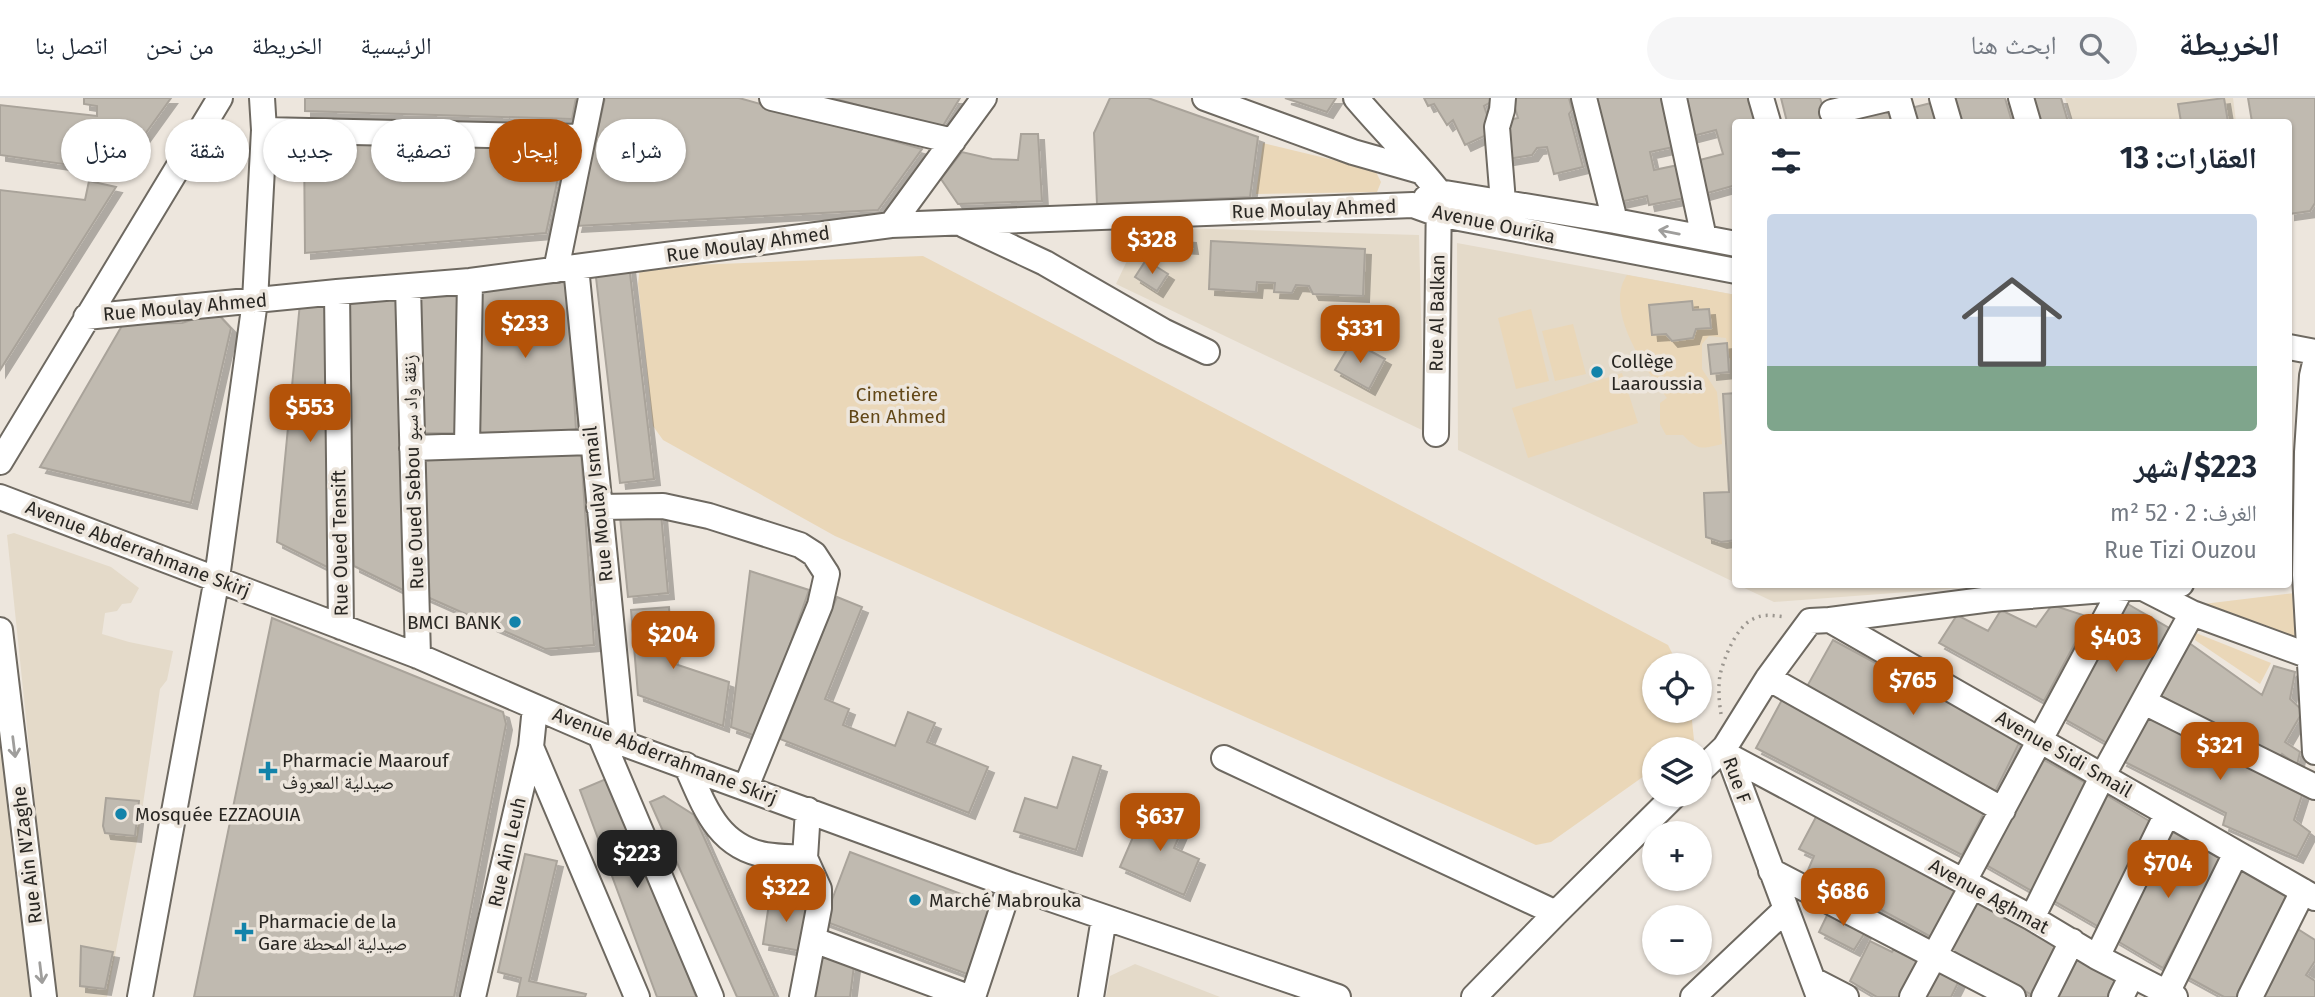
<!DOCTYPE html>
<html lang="ar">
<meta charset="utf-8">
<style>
:root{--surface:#fff;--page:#f6f6f7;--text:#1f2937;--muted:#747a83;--line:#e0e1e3;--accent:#b45309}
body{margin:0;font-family:"Fira Sans","Noto Naskh Arabic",sans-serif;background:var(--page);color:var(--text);direction:rtl;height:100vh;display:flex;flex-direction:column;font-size:26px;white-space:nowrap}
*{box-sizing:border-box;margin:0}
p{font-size:23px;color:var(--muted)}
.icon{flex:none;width:38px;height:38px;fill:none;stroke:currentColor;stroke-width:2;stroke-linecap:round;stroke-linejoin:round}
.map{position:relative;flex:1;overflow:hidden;direction:ltr}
.panel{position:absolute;left:1732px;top:21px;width:560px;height:469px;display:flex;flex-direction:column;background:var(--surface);border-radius:7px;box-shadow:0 2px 5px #0004;direction:rtl}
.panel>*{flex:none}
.banner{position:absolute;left:21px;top:21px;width:665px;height:63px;direction:rtl;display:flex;gap:14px}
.controls{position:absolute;left:1642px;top:555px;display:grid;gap:14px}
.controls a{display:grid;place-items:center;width:70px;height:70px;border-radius:50%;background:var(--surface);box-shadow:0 2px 5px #0004;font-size:35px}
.price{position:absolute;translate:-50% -60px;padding:0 16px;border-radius:14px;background:var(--accent);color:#fff;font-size:23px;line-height:46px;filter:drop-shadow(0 2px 4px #0008)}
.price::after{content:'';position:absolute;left:50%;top:42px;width:21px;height:16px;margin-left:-10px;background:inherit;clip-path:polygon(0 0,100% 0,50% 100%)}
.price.selected{background:#222;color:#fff}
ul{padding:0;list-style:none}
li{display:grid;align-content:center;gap:14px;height:371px;padding:0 35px}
li span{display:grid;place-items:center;height:217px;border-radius:7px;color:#555}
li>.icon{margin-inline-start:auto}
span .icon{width:126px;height:126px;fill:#fffc;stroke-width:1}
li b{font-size:30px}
h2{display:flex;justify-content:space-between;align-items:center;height:84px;padding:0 35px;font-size:30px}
.chip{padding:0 24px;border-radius:32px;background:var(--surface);box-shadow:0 2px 5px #0004;font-size:24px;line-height:63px}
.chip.selected{background:var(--accent);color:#fff}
header{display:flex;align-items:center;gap:42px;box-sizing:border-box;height:98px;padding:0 35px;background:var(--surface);border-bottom:2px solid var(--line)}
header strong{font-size:33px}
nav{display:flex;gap:38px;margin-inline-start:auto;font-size:24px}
.search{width:490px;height:63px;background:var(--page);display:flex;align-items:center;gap:18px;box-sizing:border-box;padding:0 24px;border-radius:38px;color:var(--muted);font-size:26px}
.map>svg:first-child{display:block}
.built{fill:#e4dac9}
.green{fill:#ead7b8}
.building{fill:#c0bab0;stroke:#a9a39a;stroke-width:2;filter:url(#shadow)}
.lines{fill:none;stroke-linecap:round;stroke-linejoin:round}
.minor-casing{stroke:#6e6961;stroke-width:28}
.path{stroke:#9b968f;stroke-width:3.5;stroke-dasharray:2 5;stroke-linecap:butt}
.minor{stroke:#fff;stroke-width:24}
.oneway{stroke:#9f9e9c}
.poi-dot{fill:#1283aa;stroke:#ede6dd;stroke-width:2.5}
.labels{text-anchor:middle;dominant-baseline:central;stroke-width:7;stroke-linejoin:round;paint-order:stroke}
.street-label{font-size:19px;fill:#292723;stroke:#ede6dd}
.poi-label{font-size:19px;fill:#292723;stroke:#ede6dd;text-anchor:start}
.park-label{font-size:19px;fill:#624717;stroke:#ede6dd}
</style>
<header>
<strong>الخريطة</strong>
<div class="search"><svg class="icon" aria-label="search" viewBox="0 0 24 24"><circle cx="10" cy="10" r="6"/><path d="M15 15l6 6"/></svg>ابحث هنا</div>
<nav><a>الرئيسية</a><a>الخريطة</a><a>من نحن</a><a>اتصل بنا</a></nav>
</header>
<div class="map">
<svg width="2315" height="899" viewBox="0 0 2315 899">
<defs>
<filter id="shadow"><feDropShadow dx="6" dy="6" stdDeviation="0" flood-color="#0004"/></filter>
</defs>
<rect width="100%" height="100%" fill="#ede6dd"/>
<!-- built -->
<path class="built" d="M2065 0H2233L2236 24H2072Z
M1143 129 1419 137 1424 333 1116 186Z
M1457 145 1736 197V485L1458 352Z
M14 435 111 469 139 490 131 505 122 506 117 513 105 515 102 536 129 544 173 553 167 582 160 591 139 733 107 899H55L7 437Z
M1738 487H2000L1774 504Z
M0 583 32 899H0Z
M1135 866 1220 899H1106L1110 878Z"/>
<!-- green -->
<path class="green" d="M1263 45 1375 72 1381 84 1377 94 1256 96Z
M923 158 1668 547 1678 567H1654V612L1691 613 1694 642 1681 651H1654V671L1551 744 1536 747 835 438 663 342 653 328 638 186 640 169Z
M1627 177 1736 197V262H1730L1726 240 1709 238 1702 246V271L1717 294 1722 346C1702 351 1698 353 1683 337H1666L1660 326V305L1667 300C1646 272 1603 212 1627 177Z
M1531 211 1549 283 1516 291 1498 220Z
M1573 226 1586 276 1555 283 1542 233Z
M1622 275 1638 325 1528 360 1512 310Z
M2295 495 2299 542 2195 507Z
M2196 535 2271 565 2260 586 2195 542Z"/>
<!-- building -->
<path class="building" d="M84 0H171L135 50 89 45 84 69 0 57V7L97 18V8L84 6Z
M305 0H576L572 21 305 13Z
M605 0H739L922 51 878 112 576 128Z
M833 0H960L941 31Z
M1110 0H1148L1258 39 1250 99 1097 106 1094 35Z
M1285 0H1336L1327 14Z
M1424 0H1498L1484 8 1493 34 1465 47 1453 22 1447 27 1434 6 1428 8Z
M1512 0H1569L1572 12 1569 16 1583 69 1554 76 1547 49 1537 50 1532 57 1508 61 1504 23 1518 20Z
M1596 0H1667L1678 48 1650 54 1654 72 1683 66 1690 99 1649 107 1647 98 1615 105Z
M1678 0H1750L1756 24H1736V87L1704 96 1696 63 1723 56 1716 32 1689 39Z
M1781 0H1820L1828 24 1891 9 1895 24H1787Z
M1951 0H2005L2012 24H1957Z
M2029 0H2061L2068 24H2036Z
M2224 0 2228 24H2181L2178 6Z
M2248 0H2315V105L2310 113 2289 116V24H2252Z
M1935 4 1941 24H1914L1911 10Z
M1021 36H1038L1042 103 958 106 941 81 962 54 992 61 1018 62Z
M304 44 565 48 546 135 305 155Z
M89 83 116 89 0 272V92L85 102Z
M1161 137 1190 139 1192 150 1160 148Z
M1211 143 1365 151 1363 198 1313 196 1309 188 1296 187 1292 195 1274 194 1275 185 1257 184 1256 194 1209 191Z
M1146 162 1168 176 1157 193 1135 179Z
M629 167 654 381 620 385 595 171Z
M567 184 576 332 476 335 478 192Z
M461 198V335H419L417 199Z
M399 202 407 494 354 468 347 203Z
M1692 203 1693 212 1709 211 1711 230 1696 231 1693 240 1672 243 1666 236 1652 237 1649 207Z
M329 204 335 473 277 444 300 205Z
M216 214 231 230 191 405 40 369 123 226 182 225Z
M1352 243 1385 261 1369 291 1335 272Z
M1727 245 1729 274 1711 276 1708 247Z
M1736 295V442L1721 444 1706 439 1704 395 1729 394 1723 296Z
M421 354H581L594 547 545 551 425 498Z
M661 415 668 495 628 499 620 419Z
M750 473 809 492 758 639 731 629Z
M837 499 862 509 825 601 849 611 843 627 895 648 908 614 935 625 927 644 988 669 969 715 780 641Z
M2126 505 2169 530 2109 646 2061 619Z
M2052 507 2089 519 2044 603 1939 545 1957 517 1988 533 2001 512 2036 529Z
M669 509 672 565 729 584 723 628 638 597 631 512Z
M272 520 503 614 506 626 454 899H194Z
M1833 542 2020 643 1994 696 1805 592Z
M2185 542 2262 597 2274 568 2295 574 2290 601 2303 613 2285 644 2300 654 2297 667 2282 656 2278 662 2154 594Z
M1783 600 1988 707 1962 757 1756 650Z
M2151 611 2303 694 2294 722 2310 734 2297 759 2223 727 2226 715 2121 662Z
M2037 658 2089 687 2032 793 1981 764Z
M1073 659 1101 668 1076 752 1014 733 1025 700 1057 710Z
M613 678 696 899H657L580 692Z
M2106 697 2156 727 2101 830 2049 800Z
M664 698 694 717 775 899H737L650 704Z
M106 700 139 703 135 738 105 735 103 728Z
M1146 709 1185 725 1174 750 1199 761 1184 797 1120 769Z
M1817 717 1959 787 1933 840 1808 772 1814 758 1799 751Z
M2173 734 2222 762 2163 870 2114 841Z
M850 754 993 808 967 876 824 823Z
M525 756 557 763 529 883 586 896 585 899H517L521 880 498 874Z
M2241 772 2293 799 2242 899H2224L2182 876Z
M770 799 808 805 801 853 763 846Z
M1974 799 2062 844 2034 898 1946 851Z
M1832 807 1869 828 1854 852 1819 834Z
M2293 828 2315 842V863L2306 877 2315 883V899H2256Z
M1901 840 1925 854 1902 899H1877L1850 883 1870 843 1892 854Z
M81 848 113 854 105 891 80 888Z
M820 855 855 860 850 899H814Z
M2073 855 2119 880 2110 899H2050Z
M1940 864 1963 875 1951 899H1922Z"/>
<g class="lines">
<defs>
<path id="minor" d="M772 0 953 43
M1205 0 1353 54 1420 73
M1356 0C1383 32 1413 61 1439 94L1436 336
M1503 0 1502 12 1497 29 1503 104
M1584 0 1615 123
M1674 0 1704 140
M1761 0 1768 24
M1898 0 1905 24
M1942 0 1949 24
M2021 0 2028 24
M1832 14 1891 0
M264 32 582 39
M1426 100 1439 94 1615 123 1736 146
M891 127 984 0
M964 127 1045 165 1163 233 1207 254
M576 169 623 643
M556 172 591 0
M408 189 418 558
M337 194 341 529
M86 219 337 194 470 183 891 127 1413 107 1438 116 1736 173
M2289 249 2315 254
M2315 265 2312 278 2307 354 2305 477 2315 654
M467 347 470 183
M412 350 592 344
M0 364 220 0
M0 399 418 558 600 637 1010 787 1338 899
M599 409 663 408 709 418 800 447 814 456 827 476 820 507 746 689
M2143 490 2192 515 2315 560
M1830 522 1991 501 2181 486
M0 532 44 899
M1768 580 2003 712
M2144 604 2315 689
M600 637 711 899
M531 649 637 899
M1727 653 1819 899
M1729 658 2032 820 2097 859 2175 899
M1224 660 1556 815
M686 667C704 707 717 749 766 757 779 759 792 759 805 760
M1699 674 1725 649 1768 580 1810 523 1830 522 2315 800
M1771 773 2013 899
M1964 783 2121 491
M2032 820 2102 679 2192 515
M814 842 968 899
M2097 859 2167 716
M1813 882 1846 899
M2167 895 2236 755
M140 899 217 480 255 203 264 32 262 0
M473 899 531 649 535 609
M802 899 819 810V791L805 760 808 712
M973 899 1010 787
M1091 899 1104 820
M1474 899 1556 815 1676 696
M1693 899 1785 812
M1912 899 1972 788
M2044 899 2072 843
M2121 899 2132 877
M2250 899 2303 793"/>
</defs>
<!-- minor casing -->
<use href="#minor" class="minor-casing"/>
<!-- path -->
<path class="path" d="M1721 616C1719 604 1718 590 1720 577 1724 560 1736 529 1753 521 1764 515 1775 518 1786 519"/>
<!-- minor -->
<use href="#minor" class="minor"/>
</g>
<!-- one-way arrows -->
<defs><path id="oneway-shaft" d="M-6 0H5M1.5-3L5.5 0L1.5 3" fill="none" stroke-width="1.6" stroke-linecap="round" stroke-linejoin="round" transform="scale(1.75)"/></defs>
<g class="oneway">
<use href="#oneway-shaft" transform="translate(1669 134) rotate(-169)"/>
<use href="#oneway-shaft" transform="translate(14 649) rotate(83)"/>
<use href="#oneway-shaft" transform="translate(41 875) rotate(83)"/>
</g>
<!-- markers -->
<g class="poi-dot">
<circle cx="1597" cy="274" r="7"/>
<circle cx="515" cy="524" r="7"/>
<path d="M264.5 662.5h7v7h7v7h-7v7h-7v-7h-7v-7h7z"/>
<circle cx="121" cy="716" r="7"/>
<circle cx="915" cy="802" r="7"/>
<path d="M240.5 823.5h7v7h7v7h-7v7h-7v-7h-7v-7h7z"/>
</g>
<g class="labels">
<!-- street labels -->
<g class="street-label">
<text transform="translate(1314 111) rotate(-2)">Rue Moulay Ahmed</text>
<text transform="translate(1494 126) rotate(12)">Avenue Ourika</text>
<text transform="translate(748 146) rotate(-8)">Rue Moulay Ahmed</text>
<text transform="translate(185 209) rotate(-5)">Rue Moulay Ahmed</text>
<text transform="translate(1437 215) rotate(-89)">Rue Al Balkan</text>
<text transform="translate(413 374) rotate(-92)">Rue Oued Sebou زنقة واد سبو</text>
<text transform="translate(598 406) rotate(-96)">Rue Moulay Ismail</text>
<text transform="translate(340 445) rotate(-91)">Rue Oued Tensift</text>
<text transform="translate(138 451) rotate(21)">Avenue Abderrahmane Skirj</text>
<text transform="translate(2064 656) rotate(30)">Avenue Sidi Smail</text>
<text transform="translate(665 658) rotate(21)">Avenue Abderrahmane Skirj</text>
<text transform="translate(1737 682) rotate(70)">Rue F</text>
<text transform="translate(507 754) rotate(-77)">Rue Ain Leuh</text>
<text transform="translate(27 757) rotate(-97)">Rue Ain N'Zaghe</text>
<text transform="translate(1989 798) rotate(29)">Avenue Aghmat</text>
</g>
<!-- poi labels -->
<g class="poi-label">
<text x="1611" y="263">Collège<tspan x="1611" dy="22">Laaroussia</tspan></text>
<text x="501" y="524" text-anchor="end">BMCI BANK</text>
<text x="282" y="662">Pharmacie Maarouf<tspan x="282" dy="22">صيدلية المعروف</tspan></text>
<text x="135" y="716">Mosquée EZZAOUIA</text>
<text x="929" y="802">Marché Mabrouka</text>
<text x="258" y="823">Pharmacie de la<tspan x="258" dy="22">Gare صيدلية المحطة</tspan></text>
</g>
<!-- park labels -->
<g class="park-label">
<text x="897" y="296">Cimetière<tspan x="897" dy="22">Ben Ahmed</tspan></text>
</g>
</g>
</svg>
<div class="controls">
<a><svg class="icon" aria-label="locate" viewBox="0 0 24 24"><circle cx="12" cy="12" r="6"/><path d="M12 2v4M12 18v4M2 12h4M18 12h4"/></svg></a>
<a><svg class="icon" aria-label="layers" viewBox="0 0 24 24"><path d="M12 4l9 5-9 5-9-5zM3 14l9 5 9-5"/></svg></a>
<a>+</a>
<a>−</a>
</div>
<b class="price" style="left:1152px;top:178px">$328</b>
<b class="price" style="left:525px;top:262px">$233</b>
<b class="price" style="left:1360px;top:267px">$331</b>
<b class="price" style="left:310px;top:346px">$553</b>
<b class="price" style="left:673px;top:573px">$204</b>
<b class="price" style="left:2116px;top:576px">$403</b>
<b class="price" style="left:1913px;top:619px">$765</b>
<b class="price" style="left:2220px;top:684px">$321</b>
<b class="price" style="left:1160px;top:755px">$637</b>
<b class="price selected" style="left:637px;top:792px">$223</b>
<b class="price" style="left:2168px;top:802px">$704</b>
<b class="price" style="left:786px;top:826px">$322</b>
<b class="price" style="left:1843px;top:830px">$686</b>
<div class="banner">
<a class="chip">شراء</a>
<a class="chip selected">إيجار</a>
<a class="chip">تصفية</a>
<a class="chip">جديد</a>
<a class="chip">شقة</a>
<a class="chip">منزل</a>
</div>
<section class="panel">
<h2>العقارات: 13<svg class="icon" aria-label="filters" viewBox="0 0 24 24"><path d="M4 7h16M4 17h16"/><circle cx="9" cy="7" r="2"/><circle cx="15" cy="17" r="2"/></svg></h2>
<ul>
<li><span style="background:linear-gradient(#c9d6e8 70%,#7fa58c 0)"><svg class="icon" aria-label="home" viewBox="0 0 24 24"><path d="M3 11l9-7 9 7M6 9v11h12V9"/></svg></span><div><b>$223/شهر</b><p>الغرف: 2 · 52 m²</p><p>Rue Tizi Ouzou</p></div></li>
</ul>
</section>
</div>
